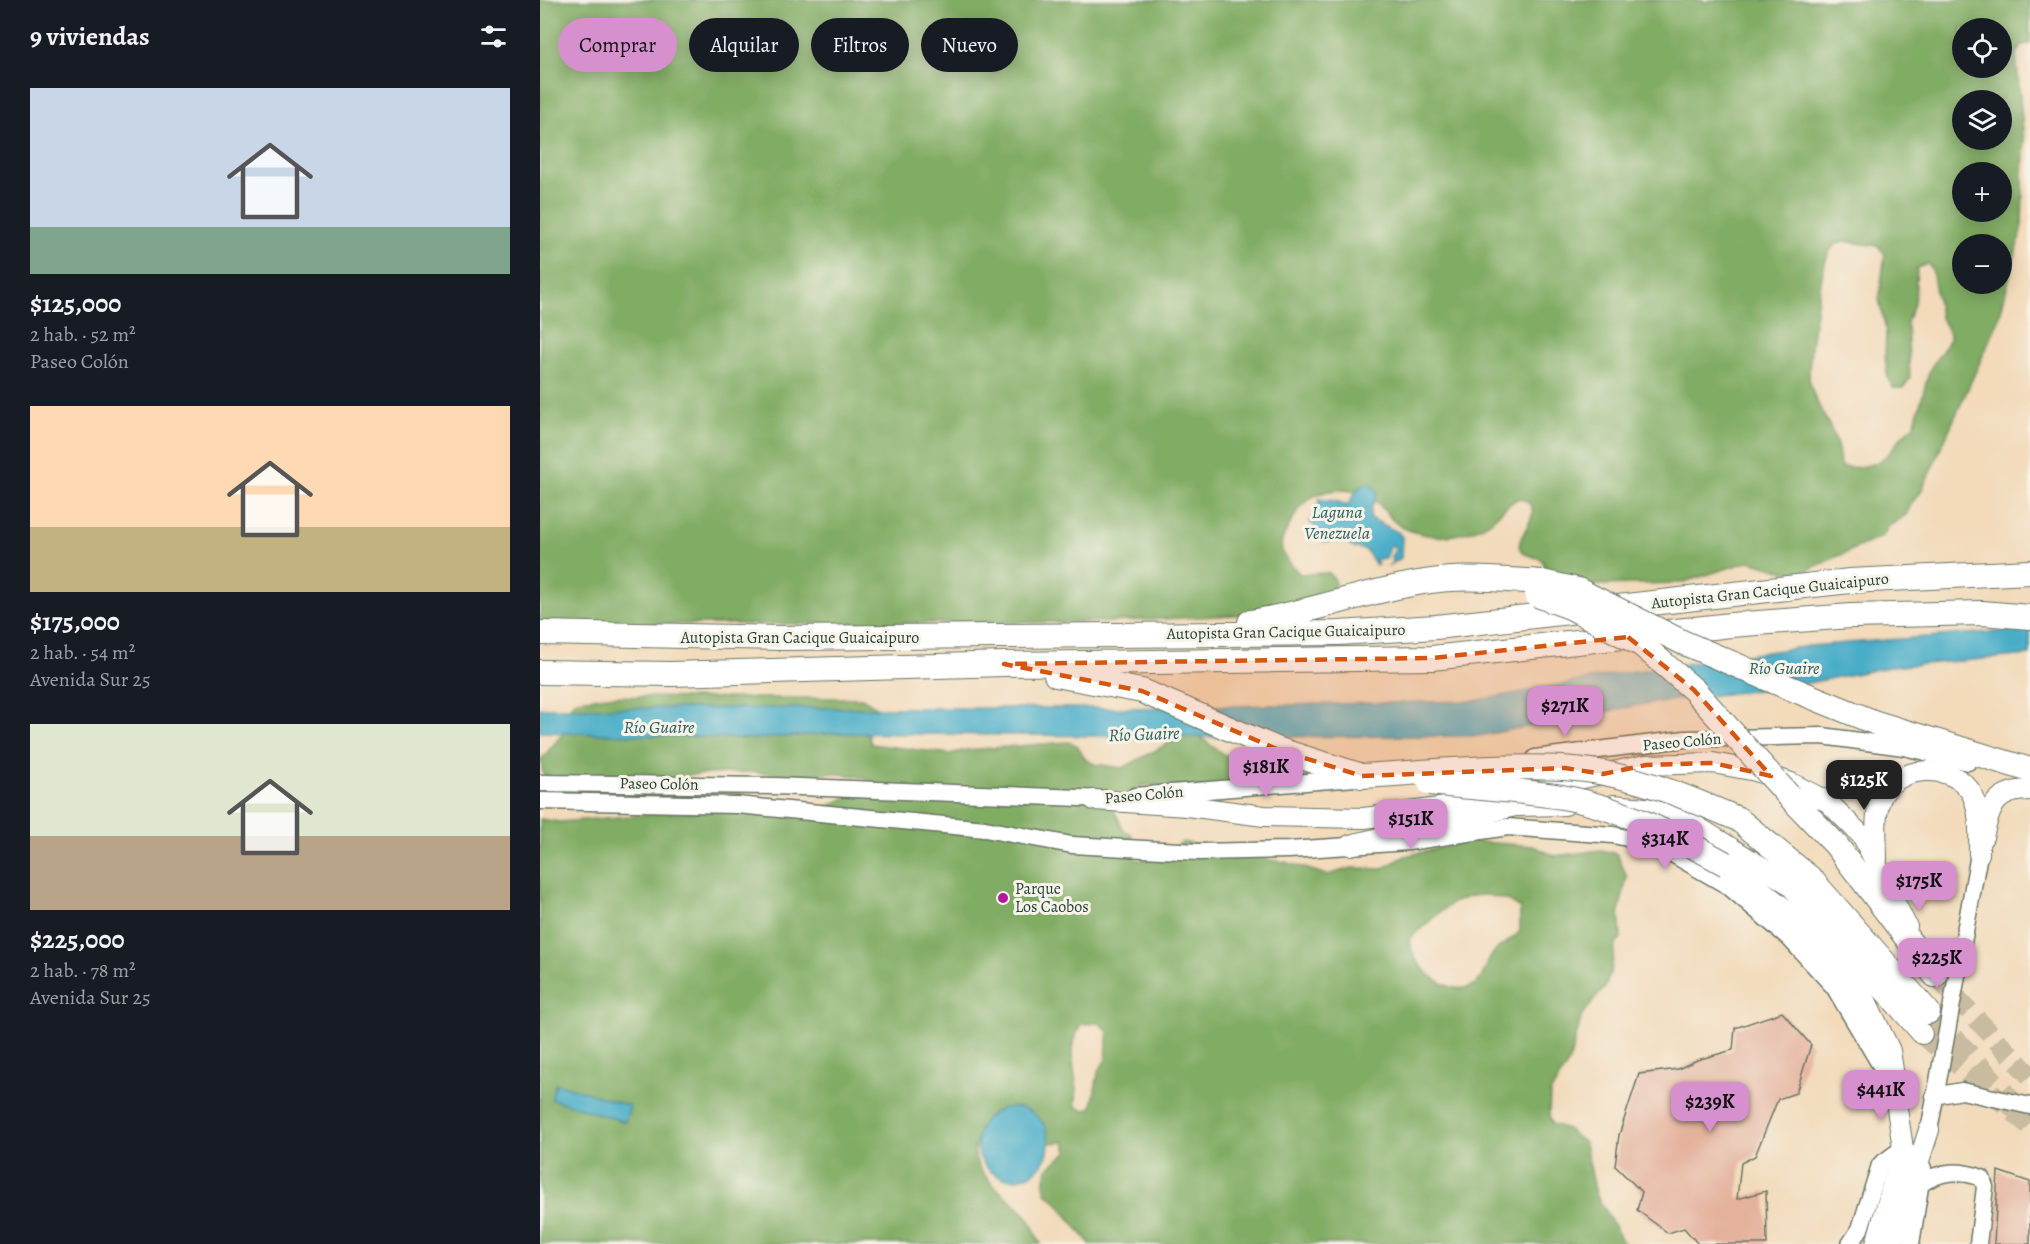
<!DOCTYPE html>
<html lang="es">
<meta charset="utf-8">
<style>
:root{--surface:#171b24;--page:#20242c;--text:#f1f3f6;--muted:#9ea1a6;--accent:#d690ce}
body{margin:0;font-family:Alegreya,serif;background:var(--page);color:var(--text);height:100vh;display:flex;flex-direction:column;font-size:22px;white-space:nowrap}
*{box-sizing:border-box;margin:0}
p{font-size:20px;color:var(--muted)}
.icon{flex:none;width:33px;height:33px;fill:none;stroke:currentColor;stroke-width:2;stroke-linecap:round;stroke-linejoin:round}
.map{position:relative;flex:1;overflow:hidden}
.side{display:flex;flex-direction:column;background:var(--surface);width:540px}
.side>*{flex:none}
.banner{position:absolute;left:18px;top:18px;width:570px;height:54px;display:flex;gap:12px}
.controls{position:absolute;left:1412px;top:18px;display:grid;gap:12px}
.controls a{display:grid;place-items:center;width:60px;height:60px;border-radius:50%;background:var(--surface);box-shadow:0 3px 15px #0003;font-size:30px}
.price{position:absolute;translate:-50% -51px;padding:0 14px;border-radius:12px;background:var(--accent);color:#111;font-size:20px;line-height:39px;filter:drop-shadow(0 2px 3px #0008)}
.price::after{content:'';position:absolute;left:50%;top:36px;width:18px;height:14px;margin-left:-9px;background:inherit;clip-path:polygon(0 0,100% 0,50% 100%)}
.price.current{background:#222;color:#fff}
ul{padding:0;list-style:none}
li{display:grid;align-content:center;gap:12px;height:318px;padding:0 30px}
li span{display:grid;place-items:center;height:186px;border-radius:0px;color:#555}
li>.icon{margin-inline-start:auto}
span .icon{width:108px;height:108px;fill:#fffc;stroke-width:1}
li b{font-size:26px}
h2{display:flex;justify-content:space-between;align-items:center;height:72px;padding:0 30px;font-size:26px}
.chip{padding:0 21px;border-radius:27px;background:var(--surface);box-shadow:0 3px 15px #0003;font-size:21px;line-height:54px}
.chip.current{background:var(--accent);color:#111}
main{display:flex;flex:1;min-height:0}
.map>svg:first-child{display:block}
.forest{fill:#81ac64;stroke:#50744c;stroke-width:1.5;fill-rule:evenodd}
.water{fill:#48adc8;stroke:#34757e;stroke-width:1.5}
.building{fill:#e4b19b}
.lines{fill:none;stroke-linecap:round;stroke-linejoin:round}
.major-tunnel{stroke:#c8bb9f;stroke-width:20;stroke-dasharray:20 10;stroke-linecap:butt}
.highway-tunnel{stroke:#c8bb9f;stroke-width:24;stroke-dasharray:24 12;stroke-linecap:butt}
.minor-casing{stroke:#697463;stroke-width:19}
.major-casing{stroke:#697463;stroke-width:22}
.highway-casing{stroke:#697463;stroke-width:26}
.minor{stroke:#fff;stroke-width:16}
.major{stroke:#fff;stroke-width:20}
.highway{stroke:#fff;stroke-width:24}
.highway-bridge-casing{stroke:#697463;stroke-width:26;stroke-linecap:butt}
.highway-bridge{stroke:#fff;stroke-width:24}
.marked{fill:#d45610;fill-opacity:0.2;stroke:#d45610;stroke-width:4.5;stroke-dasharray:12 8;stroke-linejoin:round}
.poi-dot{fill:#b5179e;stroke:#f7f3e8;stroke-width:2}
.labels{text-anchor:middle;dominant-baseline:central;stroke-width:6;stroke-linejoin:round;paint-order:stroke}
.street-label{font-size:16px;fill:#1f3d34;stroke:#f7f3e8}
.poi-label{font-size:16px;fill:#1f3d34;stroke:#f7f3e8;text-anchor:start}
.water-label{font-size:18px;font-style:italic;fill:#2b5f60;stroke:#f7f3e8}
</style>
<main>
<section class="side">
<h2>9 viviendas<svg class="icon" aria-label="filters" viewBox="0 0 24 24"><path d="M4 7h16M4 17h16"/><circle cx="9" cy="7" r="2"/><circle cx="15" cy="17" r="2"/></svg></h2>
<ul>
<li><span style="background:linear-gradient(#c9d6e8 75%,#7fa58c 0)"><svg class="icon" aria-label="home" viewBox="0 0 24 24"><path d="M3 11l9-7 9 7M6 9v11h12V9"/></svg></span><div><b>$125,000</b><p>2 hab. · 52 m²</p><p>Paseo Colón</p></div></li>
<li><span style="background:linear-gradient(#ffd9b3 65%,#c2b280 0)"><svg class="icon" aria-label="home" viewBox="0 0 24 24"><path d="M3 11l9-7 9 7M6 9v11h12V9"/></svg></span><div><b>$175,000</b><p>2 hab. · 54 m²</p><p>Avenida Sur 25</p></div></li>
<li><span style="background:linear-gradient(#dfe7d0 60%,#b9a48a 0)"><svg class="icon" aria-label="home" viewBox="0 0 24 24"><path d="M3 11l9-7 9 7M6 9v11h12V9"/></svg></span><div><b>$225,000</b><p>2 hab. · 78 m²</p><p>Avenida Sur 25</p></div></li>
</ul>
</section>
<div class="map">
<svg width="1490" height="1244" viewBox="0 0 1490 1244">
<rect width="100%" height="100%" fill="#f7f3e8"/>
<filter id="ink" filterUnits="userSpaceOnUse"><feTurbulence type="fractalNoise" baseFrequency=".0167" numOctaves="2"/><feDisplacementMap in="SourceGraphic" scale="12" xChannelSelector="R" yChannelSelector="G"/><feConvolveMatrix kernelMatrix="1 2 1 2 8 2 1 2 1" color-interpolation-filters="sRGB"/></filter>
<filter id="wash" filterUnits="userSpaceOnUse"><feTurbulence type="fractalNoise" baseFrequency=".008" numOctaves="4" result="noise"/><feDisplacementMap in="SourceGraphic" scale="24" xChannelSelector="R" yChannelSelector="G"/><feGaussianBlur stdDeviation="1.35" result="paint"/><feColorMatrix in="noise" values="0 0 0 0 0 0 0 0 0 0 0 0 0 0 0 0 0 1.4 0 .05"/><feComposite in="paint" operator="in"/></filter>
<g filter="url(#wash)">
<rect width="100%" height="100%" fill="#f2daba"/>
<!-- forest -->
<path class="forest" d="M0 0H1159L1166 2 1170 0H1490V44L1481 45 1476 54 1484 142 1482 228 1458 322 1381 492 1373 501 1366 515 1348 527 1343 536 1263 572H1247L1210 561 1141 583 1055 585 1023 582 1009 573 1001 559 985 554 980 549C974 535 1012 508 979 498 966 504 961 513 951 521 939 530 923 534 908 536 893 538 873 533 860 526 850 521 844 507 834 500 825 493 815 491 804 490 768 490 760 505 744 535 735 552 750 563 760 574L789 573 795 580V585L783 596 750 608 696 615 568 622 0 625ZM1422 28H1461V68H1422ZM1422 100H1461V140H1422ZM1422 172H1461V212H1422ZM1303 241 1338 246 1345 254 1339 299 1346 331 1345 357 1348 379 1353 388H1363L1370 378 1367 322 1375 301 1377 268 1388 264 1392 269 1400 316 1410 335V339L1390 369 1374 426C1361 433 1357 445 1348 454 1337 466 1315 470 1300 466 1299 429 1279 416 1270 384 1266 368 1281 268 1289 252 1292 246 1297 243 1303 241ZM1422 244H1461V284H1422Z
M68 696 151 698H322L338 708 336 717 327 731 331 744 410 754 427 750 528 742 537 745 545 759 554 764 583 768 642 736 657 735 683 754 738 777 669 788 603 785 572 805 583 829 592 835 594 857 597 860 622 858 642 842 720 855 727 860 745 862 787 875 812 868 842 869 865 856 930 841 993 846 1015 856 1061 850 1077 854 1087 877 1079 911 1081 938 1075 946 1071 971 1065 987 1042 1015 1029 1062 1010 1093 1009 1115 1012 1124 1027 1129 1045 1144 1056 1194 1084 1244H550L514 1199 506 1193 504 1184 507 1169 527 1152 525 1142 504 1143 458 1115C445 1122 439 1127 436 1142 427 1176 472 1196 489 1219 494 1226 495 1236 501 1244H0V819L19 822 138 812 284 809C301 798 318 794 335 782L316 776 291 773 262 776 211 772 41 780 3 775 1 760 28 727 30 706 37 700ZM948 895 969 901 980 908V931C973 941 959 944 952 955 945 965 944 981 932 986 908 998 865 962 871 937 896 917 913 893 948 895ZM559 1023 568 1031 566 1059 558 1073 552 1107 546 1110 536 1107C535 1101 537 1095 537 1088 533 1067 528 1044 541 1024Z"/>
<!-- water -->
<path class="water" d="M830 483 838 492 831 509 830 518 858 532 862 537 861 558 848 566 852 563 851 557 855 550 853 545 848 548 847 558 836 559 838 564 836 565 826 550 812 547 804 541 784 542 785 537 769 521 778 513 779 499 796 501 808 506C812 497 818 483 830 483Z
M1490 629V655L1349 667 1258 685 1111 703 939 736 648 737 296 733 213 739 0 732V708H582L934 701 1082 673 1269 646Z
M16 1083 90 1106 85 1122 11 1099Z
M437 1143a36 36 0 1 1 72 0a36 36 0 1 1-72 0Z"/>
<g id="blocks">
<!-- building -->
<path class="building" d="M1242 1012 1271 1045 1256 1093 1238 1099 1215 1156 1201 1163 1197 1199 1226 1191 1227 1244H1158L1144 1228 1128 1233 1097 1210 1102 1192 1075 1166 1079 1135 1099 1074 1138 1069 1157 1060 1193 1050 1195 1028Z
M1458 1171 1490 1182V1244H1454Z"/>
</g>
</g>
<g filter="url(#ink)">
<use href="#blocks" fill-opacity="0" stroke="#697463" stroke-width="1.5"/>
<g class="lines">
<!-- major-tunnel -->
<path class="major-tunnel" d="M1395 975 1490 1076
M1382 1034 1490 1126"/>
<!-- highway-tunnel -->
<path class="highway-tunnel" d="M1388 1012 1490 1123"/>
<defs>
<path id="minor" d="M995 758 1145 739 1282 736 1364 747 1428 762
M0 783 235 786 566 799
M595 796 815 778
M0 801 197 805 445 829 532 845 658 852 749 850 868 842 968 827 1073 835 1115 844 1188 886 1250 939 1294 987 1348 1078
M1394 1096 1422 1091 1490 1106
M1387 1142 1439 854
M1381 1184C1401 1170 1419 1170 1442 1178L1445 1187 1438 1244
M1310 1244 1320 1229 1340 1165 1363 1148
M1371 1244 1383 1168"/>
<path id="major" d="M554 800 647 806 724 816 824 818 899 808 1106 765 1173 763 1216 771 1251 783 1288 802 1323 837 1367 927
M1073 805 1116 809 1148 821 1249 884 1382 1034
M1443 837C1450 807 1455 790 1490 790
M810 845 975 806 1025 805
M1337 860C1337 841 1334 818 1340 800 1354 764 1414 761 1432 794 1441 812 1439 835 1439 854
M1336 1244 1363 1148 1354 1089
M1352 1244 1389 1130"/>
<path id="highway" d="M710 622C769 613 825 591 884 582 923 575 963 580 1002 582
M0 633 243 638 798 633 896 627 1310 581 1490 572
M0 672 131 674 464 664 892 658 1191 625 1311 616 1442 613 1490 617
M516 675 602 691 739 750 822 776
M1245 686 1336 723 1490 770
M1249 796 1296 845 1395 975
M1198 819 1270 878 1388 1012
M1186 864 1258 922 1323 999 1348 1051 1354 1089"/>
</defs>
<!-- minor casing -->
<use href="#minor" class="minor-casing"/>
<!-- major casing -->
<use href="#major" class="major-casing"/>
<!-- highway casing -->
<use href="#highway" class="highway-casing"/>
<!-- minor -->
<use href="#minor" class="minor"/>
<!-- major -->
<use href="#major" class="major"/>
<!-- highway -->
<use href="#highway" class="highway"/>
<defs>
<path id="highway-bridge" d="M1002 582 1038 590 1142 642 1245 686
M997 595 1030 607 1102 645 1154 690 1249 796
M822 776C889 772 957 765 1023 768 1085 771 1142 795 1198 819
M890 783C934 788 979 790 1022 797 1080 807 1135 836 1186 864"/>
</defs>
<!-- highway-bridge casing -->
<use href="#highway-bridge" class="highway-bridge-casing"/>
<!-- highway-bridge -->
<use href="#highway-bridge" class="highway-bridge"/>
</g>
</g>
<!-- marked area -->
<path class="marked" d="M1088 637 1154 690 1231 776 1173 763 1106 765 1063 774 1025 768 822 776 739 750 602 691 464 664 892 658Z"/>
<!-- markers -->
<circle class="poi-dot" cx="463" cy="898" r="6"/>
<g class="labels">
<!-- street labels -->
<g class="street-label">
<text transform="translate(1230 591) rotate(-6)">Autopista Gran Cacique Guaicaipuro</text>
<text transform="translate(746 632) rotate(-1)">Autopista Gran Cacique Guaicaipuro</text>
<text x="260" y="638">Autopista Gran Cacique Guaicaipuro</text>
<text transform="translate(1142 742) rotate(-5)">Paseo Colón</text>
<text transform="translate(119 784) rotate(1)">Paseo Colón</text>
<text transform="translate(604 795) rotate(-5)">Paseo Colón</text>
</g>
<!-- poi labels -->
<g class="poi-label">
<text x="475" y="889">Parque<tspan x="475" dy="18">Los Caobos</tspan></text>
</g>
<!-- water labels -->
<g class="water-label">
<text x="797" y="512">Laguna<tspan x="797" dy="21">Venezuela</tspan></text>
<text x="1244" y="668">Río Guaire</text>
<text x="119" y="727">Río Guaire</text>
<text transform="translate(604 734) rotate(-2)">Río Guaire</text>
</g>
</g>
</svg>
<div class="controls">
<a><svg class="icon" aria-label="locate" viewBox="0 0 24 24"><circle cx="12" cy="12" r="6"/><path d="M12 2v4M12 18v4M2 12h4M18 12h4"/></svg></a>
<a><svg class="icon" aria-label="layers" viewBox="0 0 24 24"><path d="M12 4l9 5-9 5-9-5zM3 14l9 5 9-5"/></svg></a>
<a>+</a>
<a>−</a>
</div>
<b class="price" style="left:1025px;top:737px">$271K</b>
<b class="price" style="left:726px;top:798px">$181K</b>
<b class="price current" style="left:1324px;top:811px">$125K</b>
<b class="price" style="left:871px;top:850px">$151K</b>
<b class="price" style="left:1125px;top:870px">$314K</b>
<b class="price" style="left:1379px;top:912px">$175K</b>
<b class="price" style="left:1397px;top:989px">$225K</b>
<b class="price" style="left:1341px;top:1121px">$441K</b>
<b class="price" style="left:1170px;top:1133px">$239K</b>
<div class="banner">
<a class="chip current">Comprar</a>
<a class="chip">Alquilar</a>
<a class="chip">Filtros</a>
<a class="chip">Nuevo</a>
</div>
</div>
</main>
